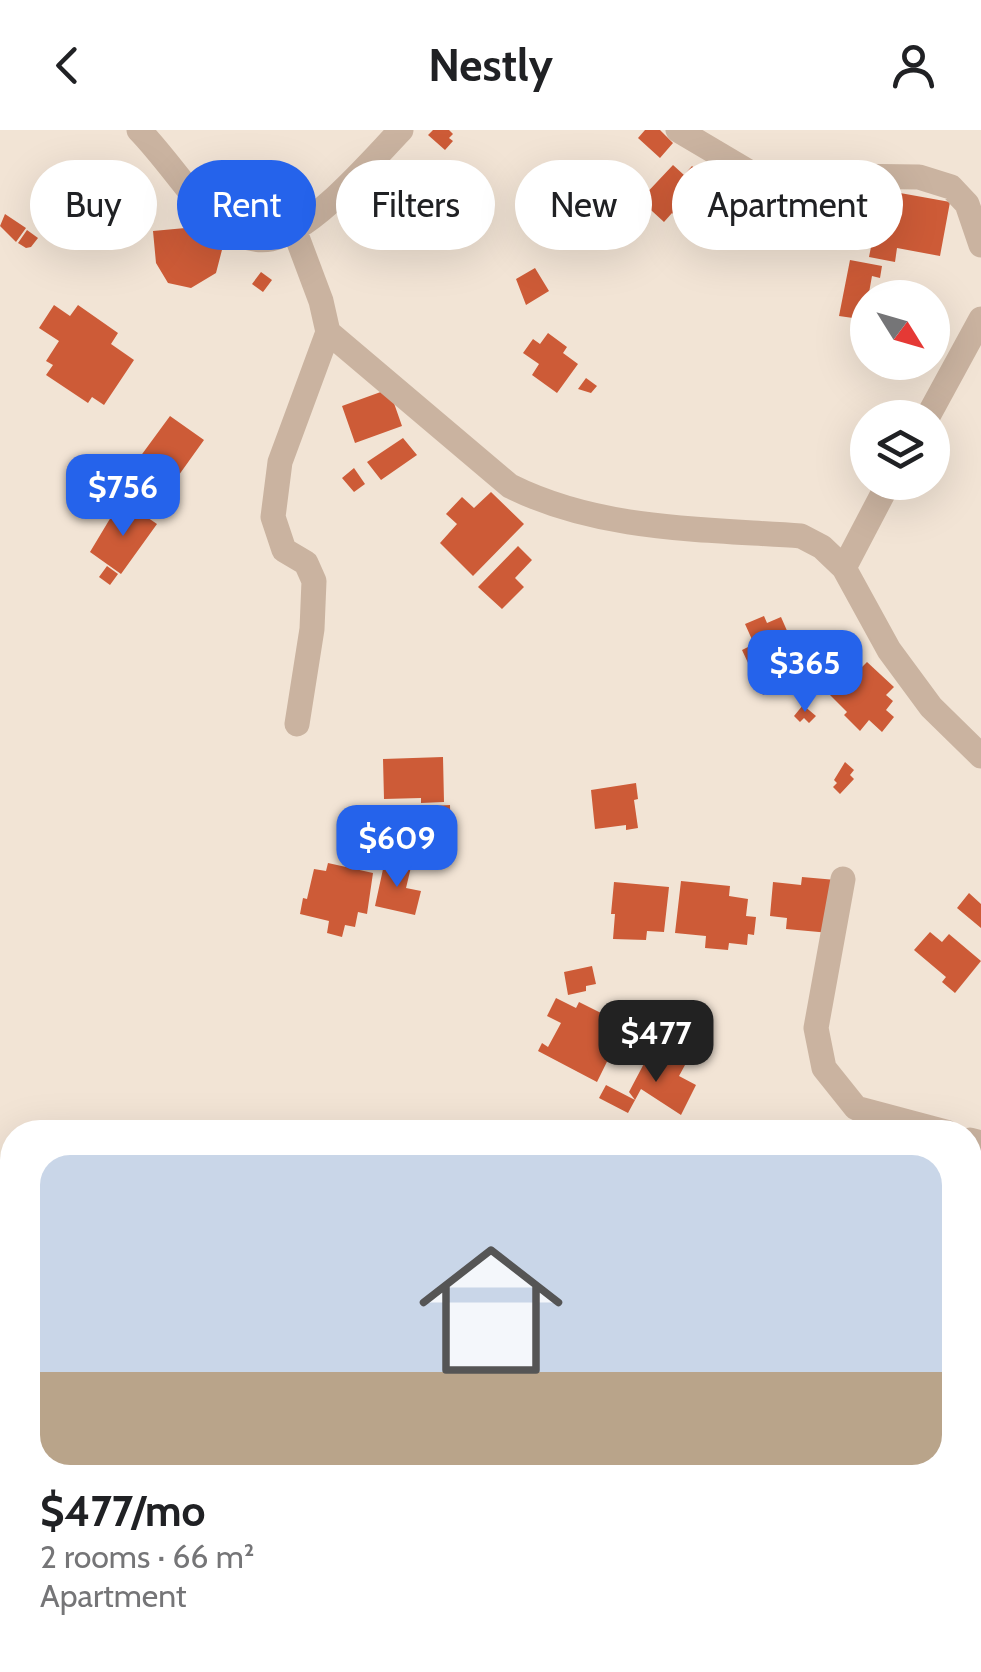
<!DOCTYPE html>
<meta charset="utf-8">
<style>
:root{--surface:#fff;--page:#f6f6f6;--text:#202124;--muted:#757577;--line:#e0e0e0;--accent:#2563eb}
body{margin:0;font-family:Cabin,sans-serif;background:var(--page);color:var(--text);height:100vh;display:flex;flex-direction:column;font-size:38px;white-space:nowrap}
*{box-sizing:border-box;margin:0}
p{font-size:32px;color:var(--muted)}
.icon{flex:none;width:55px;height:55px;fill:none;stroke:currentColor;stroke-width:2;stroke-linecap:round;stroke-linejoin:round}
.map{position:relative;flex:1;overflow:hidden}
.drawer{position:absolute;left:0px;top:990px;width:982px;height:552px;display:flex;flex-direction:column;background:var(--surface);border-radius:40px 40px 0 0;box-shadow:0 10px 40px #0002}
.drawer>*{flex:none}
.hud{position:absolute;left:30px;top:30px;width:922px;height:90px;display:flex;gap:20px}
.needle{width:65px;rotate:127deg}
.fabs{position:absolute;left:850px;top:150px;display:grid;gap:20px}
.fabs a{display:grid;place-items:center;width:100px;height:100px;border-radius:50%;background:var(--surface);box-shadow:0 10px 40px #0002;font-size:50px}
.price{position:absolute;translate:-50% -85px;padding:0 22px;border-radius:20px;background:var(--accent);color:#fff;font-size:32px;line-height:65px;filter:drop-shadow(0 2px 5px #0008)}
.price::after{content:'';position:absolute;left:50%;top:60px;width:30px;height:22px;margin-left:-15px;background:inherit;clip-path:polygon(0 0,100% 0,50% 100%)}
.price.active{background:#222;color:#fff}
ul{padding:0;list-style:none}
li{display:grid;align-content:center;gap:20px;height:530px;padding:0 40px}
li+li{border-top:2px solid var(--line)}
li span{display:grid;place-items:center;height:310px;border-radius:30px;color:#555}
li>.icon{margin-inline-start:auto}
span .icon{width:180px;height:180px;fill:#fffc;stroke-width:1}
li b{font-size:42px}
.tag{padding:0 35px;border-radius:45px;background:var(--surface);box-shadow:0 10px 40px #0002;font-size:35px;line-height:90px}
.tag.active{background:var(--accent);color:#fff}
header{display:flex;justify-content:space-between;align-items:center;height:130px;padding:0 40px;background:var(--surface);font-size:45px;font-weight:700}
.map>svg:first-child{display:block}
.building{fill:#cd5b37}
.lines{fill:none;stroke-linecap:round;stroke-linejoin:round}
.street{stroke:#cab3a0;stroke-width:25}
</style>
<header><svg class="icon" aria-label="back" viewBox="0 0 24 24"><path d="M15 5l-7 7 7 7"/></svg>Nestly<svg class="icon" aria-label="person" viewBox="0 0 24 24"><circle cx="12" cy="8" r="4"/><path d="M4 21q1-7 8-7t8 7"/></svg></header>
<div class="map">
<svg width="981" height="1542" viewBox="0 0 981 1542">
<rect width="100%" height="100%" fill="#f2e4d5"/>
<!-- building -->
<path class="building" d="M433 0H449L453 4 449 8 453 11 445 20 428 5Z
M645 0H660L673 13 660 28 638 8Z
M673 35 684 45 692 36 712 53 703 63 718 77 694 103 672 83 664 92 640 70Z
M889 61 950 72 940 126 897 118 895 132 869 127 872 112 880 113Z
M5 84 26 98 16 112 0 96Z
M207 96 223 116 216 143 191 158 168 153 156 133 153 101Z
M27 100 38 108 31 117 26 118 18 113Z
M850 130 882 136 880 148 872 146 863 196 852 194 853 188 839 186Z
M535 138 549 161 526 175 516 149Z
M261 142 272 150 263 162 252 154Z
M54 175 70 186 78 175 118 203 111 214 134 230 104 275 92 267 88 273 46 245 53 235 46 231 59 211 39 198Z
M548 203 567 217 563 223 578 234 557 263 532 245 539 234 523 223 533 209 540 214Z
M586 248 597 256 591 263 578 259Z
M389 259 402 296 355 313 342 276Z
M170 286 204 310 171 356 137 331Z
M403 308 417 325 381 350 367 332Z
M354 338 365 354 354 362 342 348Z
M491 362 524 394 473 446 440 413 457 394 446 384 462 367 474 378Z
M117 377 130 386 135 379 157 394 121 444 90 422Z
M518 416 532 430 515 448 524 457 502 479 478 457Z
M107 436 118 444 110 455 99 447Z
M764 486 767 493 781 487 788 503 795 500 800 510 811 505 826 536 763 565 742 520 754 514 745 494Z
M867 532 894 557 886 565 893 571 886 580 894 587 882 602 869 590 860 601 844 585 847 582 827 562 854 533 860 539Z
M803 575 816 586 809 593 804 588 800 592 794 586Z
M443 627 444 672 421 673V668L384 669 383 629Z
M845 632 854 640 850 645 854 649 840 664 833 657 837 653 834 650Z
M636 653 638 669 634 670 638 698 626 700V695L595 699 591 660Z
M450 675 451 729H440V718H431V676Z
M385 730 411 737 406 758 421 761 415 785 375 776Z
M328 733 373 743 367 784 358 782 355 797 345 795 342 807 327 803 329 791 300 784 303 768 307 769 314 739 326 741Z
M802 747 836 750 830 803 786 799 787 788 770 786 773 752 801 755Z
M681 751 730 756 729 766 748 769 746 786 756 787 754 805 748 804 747 815 729 813 728 820 705 818 706 806 675 803Z
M614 752 669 757 664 802 647 801 646 810 613 809 615 784H611Z
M969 763 981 774V798L957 778Z
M930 802 942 812 949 804 981 831 955 863 942 852 946 847 914 820Z
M592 836 596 854 586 856V861L568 865 564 842Z
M556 868 576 878 579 872 625 895 597 952 538 921 542 913 548 917 561 893 547 886Z
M662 923 685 935 679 946 696 955 681 985 641 959 628 983 599 968 606 955 635 970 629 962 649 924 659 929Z
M970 1108 981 1115V1155L970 1172Z
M32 1530H74L71 1542H28Z
M130 1530H178L176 1542H128Z
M594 1530H659L651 1542H640L633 1537 629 1542H612Z"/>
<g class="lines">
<!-- street -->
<path class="street" d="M139 0C166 28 187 61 214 89 228 102 252 113 271 109 313 100 371 31 401 0
M678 0 754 45 919 47 951 57 967 74 981 115
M294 99 321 171 328 202 280 332 273 387 284 420 306 433 314 451 312 499 297 594
M328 202 510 356C600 401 703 399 801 406L822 417 844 438
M927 288 981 189
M889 352 844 438 889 520 931 577 981 626
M843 749 816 898 824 938 856 978 946 1002
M970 1010 981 1013"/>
</g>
</svg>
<div class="fabs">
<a><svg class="needle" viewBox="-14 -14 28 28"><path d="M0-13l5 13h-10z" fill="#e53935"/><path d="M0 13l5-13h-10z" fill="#757577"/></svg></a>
<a><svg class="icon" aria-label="layers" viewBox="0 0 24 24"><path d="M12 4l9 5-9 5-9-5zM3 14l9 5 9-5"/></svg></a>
</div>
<b class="price" style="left:123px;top:409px">$756</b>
<b class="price" style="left:805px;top:585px">$365</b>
<b class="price" style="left:397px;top:760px">$609</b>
<b class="price active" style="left:656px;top:955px">$477</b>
<div class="hud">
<a class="tag">Buy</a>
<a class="tag active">Rent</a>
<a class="tag">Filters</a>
<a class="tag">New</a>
<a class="tag">Apartment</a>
</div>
<section class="drawer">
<ul>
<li><span style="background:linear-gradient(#c9d6e8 70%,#b9a48a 0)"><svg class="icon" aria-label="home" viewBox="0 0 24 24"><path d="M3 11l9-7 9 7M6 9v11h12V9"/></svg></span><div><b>$477/mo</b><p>2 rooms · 66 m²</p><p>Apartment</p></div></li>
</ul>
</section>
</div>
